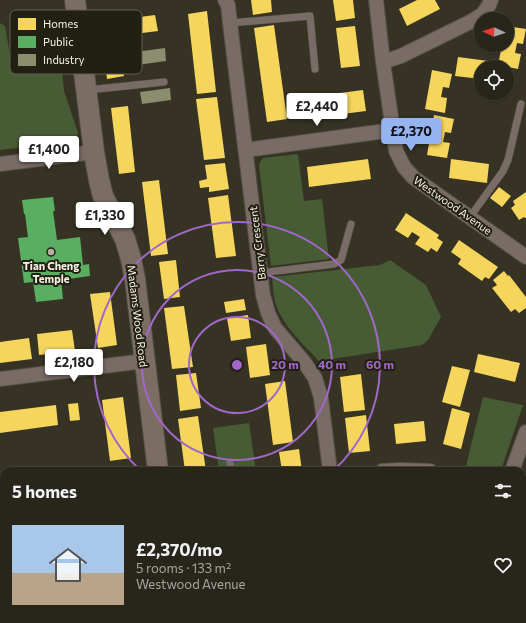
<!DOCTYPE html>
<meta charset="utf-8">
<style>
:root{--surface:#28261b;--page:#302e24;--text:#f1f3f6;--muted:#a5a5a3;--line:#44433a;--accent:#95b2f1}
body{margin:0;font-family:Commissioner,sans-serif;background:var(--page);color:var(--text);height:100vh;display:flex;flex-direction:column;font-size:15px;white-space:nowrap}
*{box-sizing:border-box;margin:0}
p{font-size:13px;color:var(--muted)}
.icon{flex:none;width:22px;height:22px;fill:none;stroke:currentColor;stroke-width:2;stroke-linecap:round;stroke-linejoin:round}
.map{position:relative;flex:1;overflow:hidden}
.details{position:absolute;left:0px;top:467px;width:526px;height:156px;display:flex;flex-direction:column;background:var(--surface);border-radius:12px 12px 0 0;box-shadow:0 1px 3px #0004,0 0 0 1px var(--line)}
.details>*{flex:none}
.needle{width:26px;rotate:274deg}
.tools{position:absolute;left:474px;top:12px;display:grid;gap:8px}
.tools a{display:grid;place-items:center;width:40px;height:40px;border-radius:50%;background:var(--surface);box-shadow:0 1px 3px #0004,0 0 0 1px var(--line);font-size:20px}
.price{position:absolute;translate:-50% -34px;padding:0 9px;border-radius:4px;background:#fff;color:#222;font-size:13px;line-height:26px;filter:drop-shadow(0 1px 2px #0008)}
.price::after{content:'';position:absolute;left:50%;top:24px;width:12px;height:9px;margin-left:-6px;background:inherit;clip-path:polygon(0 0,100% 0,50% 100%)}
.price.on{background:var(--accent);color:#111}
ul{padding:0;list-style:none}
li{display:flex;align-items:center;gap:12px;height:100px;padding:0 12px}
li+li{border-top:1px solid var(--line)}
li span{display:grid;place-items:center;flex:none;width:112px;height:80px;border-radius:0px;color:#555}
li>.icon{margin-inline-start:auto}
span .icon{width:48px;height:48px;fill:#fffc;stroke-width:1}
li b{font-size:17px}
h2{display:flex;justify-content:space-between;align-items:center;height:48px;padding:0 12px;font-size:17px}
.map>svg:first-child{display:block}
.green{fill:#475c34}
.homes{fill:#f6d55c}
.public{fill:#5aae61}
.industry{fill:#8c8c6e}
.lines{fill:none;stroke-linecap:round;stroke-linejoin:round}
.lane-casing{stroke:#535144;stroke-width:8}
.street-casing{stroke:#535144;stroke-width:16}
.secondary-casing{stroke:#535144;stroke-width:22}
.lane{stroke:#796b65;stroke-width:7}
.street{stroke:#796b65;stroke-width:14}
.secondary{stroke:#7c6d64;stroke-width:20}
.ring{fill:none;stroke:#a068ca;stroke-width:2}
.poi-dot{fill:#b3b0a0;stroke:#221f13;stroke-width:1.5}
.labels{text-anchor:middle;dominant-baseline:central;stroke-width:4;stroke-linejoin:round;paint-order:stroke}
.street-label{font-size:11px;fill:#f7f4e3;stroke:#221f13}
.poi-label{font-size:11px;font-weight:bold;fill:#f7f4e3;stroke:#221f13}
.key{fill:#221f13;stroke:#625f51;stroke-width:1}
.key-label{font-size:11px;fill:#f7f4e3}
.centre{fill:#a068ca;stroke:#221f13;stroke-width:2}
.ring-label{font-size:12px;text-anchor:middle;font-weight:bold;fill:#a068ca;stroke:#221f13;stroke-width:4;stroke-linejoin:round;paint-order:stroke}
</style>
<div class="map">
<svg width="526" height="623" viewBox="0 0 526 623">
<rect width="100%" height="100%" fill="#363324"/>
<!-- green -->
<path class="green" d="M0 23 5 26 12 68 61 61 64 91 78 133 76 138 72 141 0 150Z
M298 154 304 201 322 199 329 259 271 266 259 166 260 162 263 158Z
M390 260 426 285 441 317 428 340 422 345 319 361C304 345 283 326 276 305 273 296 273 286 272 277L380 265Z
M483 397 523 405 502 467 498 471H491L466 466Z
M249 423 256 471H219L213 428Z"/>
<!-- homes -->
<path class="homes" d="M251 0H271L272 12 253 15Z
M333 0H353L355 18 336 21Z
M417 0H435L440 9 407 26 399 9Z
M207 11 216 92 197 94 188 14Z
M155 15 158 31 119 36 124 76 107 79 100 18 116 16 117 20Z
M274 25 287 119 267 122 254 28Z
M355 26 360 66 341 68 336 28Z
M507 26 526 29 523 44 517 43 515 53 521 54 518 69 498 65 502 45H507Z
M458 57 496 62 495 67H481V79L455 76Z
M432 70 452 74 449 88 443 87 441 97 447 98 445 113 425 109Z
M363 90 366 111 311 118 309 97Z
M217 97 225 158 204 160 196 99Z
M128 106 135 172 119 174 111 108Z
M434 115 454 119 451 133 445 132 443 142 450 143 447 158 427 155Z
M368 159 371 179 309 187 307 167Z
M451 159 489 164 487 183 449 178Z
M225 163 229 189 209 192V187L200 188 199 181 207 179 205 165Z
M159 180 168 254 151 256 142 182Z
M499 187 511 196 502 207 490 198Z
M526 192V218H525L524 217 519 220 511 208 515 205 513 201Z
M228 195 236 256 216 258 208 198Z
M406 213 439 235 437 238 443 242 437 252 431 248 428 252 415 244 420 237 412 232 408 238 395 230Z
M459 240 498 267 489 279 485 277 482 281 458 264 461 259 451 252Z
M176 260 180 297 164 299 159 262Z
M504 271 508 276 509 275 526 297V308L519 313 515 309 511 312 492 288 497 285 493 280Z
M110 292 117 345 98 348 90 294Z
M244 299 246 310 226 313 224 302Z
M184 306 193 367 172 369 164 308Z
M248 315 251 338 231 341 227 318Z
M72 330 75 351 39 355 37 334Z
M29 338 32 359 0 363V342Z
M266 344 270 375 250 378 246 347Z
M478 354 520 363 515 382 474 372Z
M452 366 470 370 460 407 442 402Z
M196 373 201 408 180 411 176 375Z
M361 374 365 410 344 412 340 377Z
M285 381 293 442 273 445 265 384Z
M123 397 131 458 110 461 102 400Z
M78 403 80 420 70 421 68 404Z
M56 405 58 425 0 433V412Z
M452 408 470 413 461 449 443 444Z
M366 415 370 451 349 453 345 418Z
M198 416 206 471H185L178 419Z
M424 421 426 441 396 444 394 424Z
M299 449 302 471H282L279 452Z
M0 479H4V500H0Z
M526 513V570L522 569V524Z
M0 539H4V560L0 561Z
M4 585V612L2 613 0 600V586Z
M522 596 526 598V620L522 618Z
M356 619H418V623H356Z"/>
<!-- public -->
<path class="public" d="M53 197 55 211H53L57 240 80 237 83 265 89 264 90 276 61 280 63 299 36 302 33 282 24 283 18 238 28 237 25 214H24L22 200Z"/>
<!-- industry -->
<path class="industry" d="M165 48 166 61 137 65 135 52Z
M170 88 171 100 142 104 140 92Z"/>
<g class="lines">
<defs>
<path id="lane" d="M230 23 310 16 315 69
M88 90 164 82
M470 217 503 171 508 160 521 104
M260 273 334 264 341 260 351 224
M230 462 231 471"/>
<path id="street" d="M225 0 228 5 230 23 263 295 268 313 275 328 304 362 315 378 321 398 330 471
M376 0 383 62 396 151 404 167 414 178 526 257
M383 62 401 56 472 21 483 14 489 5 491 0
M246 150 393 130
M0 164 94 152
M0 379 144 361
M382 471 401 470 430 471
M512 471 526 432
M0 515H4
M40 619V623
M459 623 460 619"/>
<path id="secondary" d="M75 0 94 152 99 180 103 196 125 239 131 259 135 279 158 471
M176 619V623"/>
</defs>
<!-- lane casing -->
<use href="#lane" class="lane-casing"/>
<!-- street casing -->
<use href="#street" class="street-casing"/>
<!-- secondary casing -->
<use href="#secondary" class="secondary-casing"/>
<!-- lane -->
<use href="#lane" class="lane"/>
<!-- street -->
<use href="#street" class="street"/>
<!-- secondary -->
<use href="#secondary" class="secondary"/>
</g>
<!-- distance rings -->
<g class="ring">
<circle cx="237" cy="365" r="48"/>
<circle cx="237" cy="365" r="95"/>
<path d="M140 470A143 143 0 1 1 334 470"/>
</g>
<!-- markers -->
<circle class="poi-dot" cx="51" cy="252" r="4"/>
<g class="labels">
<!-- street labels -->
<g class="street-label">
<text transform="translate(453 205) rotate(35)">Westwood Avenue</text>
<text transform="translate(257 243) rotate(-97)">Barry Crescent</text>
<text transform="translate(138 316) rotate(83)">Madams Wood Road</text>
</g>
<!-- poi labels -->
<g class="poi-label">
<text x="51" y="265">Tian Cheng<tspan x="51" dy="13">Temple</tspan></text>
</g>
</g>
<!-- legend -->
<rect x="10" y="10" width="132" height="64" rx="6" class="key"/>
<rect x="18" y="18" width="18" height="12" fill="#f6d55c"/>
<rect x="18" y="36" width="18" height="12" fill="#5aae61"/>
<rect x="18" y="54" width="18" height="12" fill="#8c8c6e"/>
<g class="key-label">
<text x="43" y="28">Homes</text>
<text x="43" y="46">Public</text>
<text x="43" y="64">Industry</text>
</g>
<circle cx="237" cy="365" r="6" class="centre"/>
<g class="ring-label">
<text x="285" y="369">20 m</text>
<text x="332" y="369">40 m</text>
<text x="380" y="369">60 m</text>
</g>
</svg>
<div class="tools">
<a><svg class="needle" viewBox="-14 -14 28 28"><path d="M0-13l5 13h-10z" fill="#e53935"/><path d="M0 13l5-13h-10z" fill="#a5a5a3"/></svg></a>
<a><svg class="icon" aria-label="locate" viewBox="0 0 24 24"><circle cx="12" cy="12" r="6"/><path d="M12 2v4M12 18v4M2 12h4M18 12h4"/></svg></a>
</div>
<b class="price" style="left:317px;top:127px">£2,440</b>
<b class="price on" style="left:411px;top:152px">£2,370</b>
<b class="price" style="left:49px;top:170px">£1,400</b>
<b class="price" style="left:105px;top:236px">£1,330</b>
<b class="price" style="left:74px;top:383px">£2,180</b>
<section class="details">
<h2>5 homes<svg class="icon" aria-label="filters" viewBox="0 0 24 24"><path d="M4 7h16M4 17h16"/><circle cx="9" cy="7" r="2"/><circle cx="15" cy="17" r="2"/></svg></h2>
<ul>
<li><span style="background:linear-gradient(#a9c7e8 60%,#b9a48a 0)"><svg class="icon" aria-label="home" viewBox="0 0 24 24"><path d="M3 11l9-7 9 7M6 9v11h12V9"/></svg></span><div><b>£2,370/mo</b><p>5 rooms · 133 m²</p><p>Westwood Avenue</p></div><svg class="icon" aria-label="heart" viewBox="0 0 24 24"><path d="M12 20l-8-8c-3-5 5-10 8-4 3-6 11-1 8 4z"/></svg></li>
</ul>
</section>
</div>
